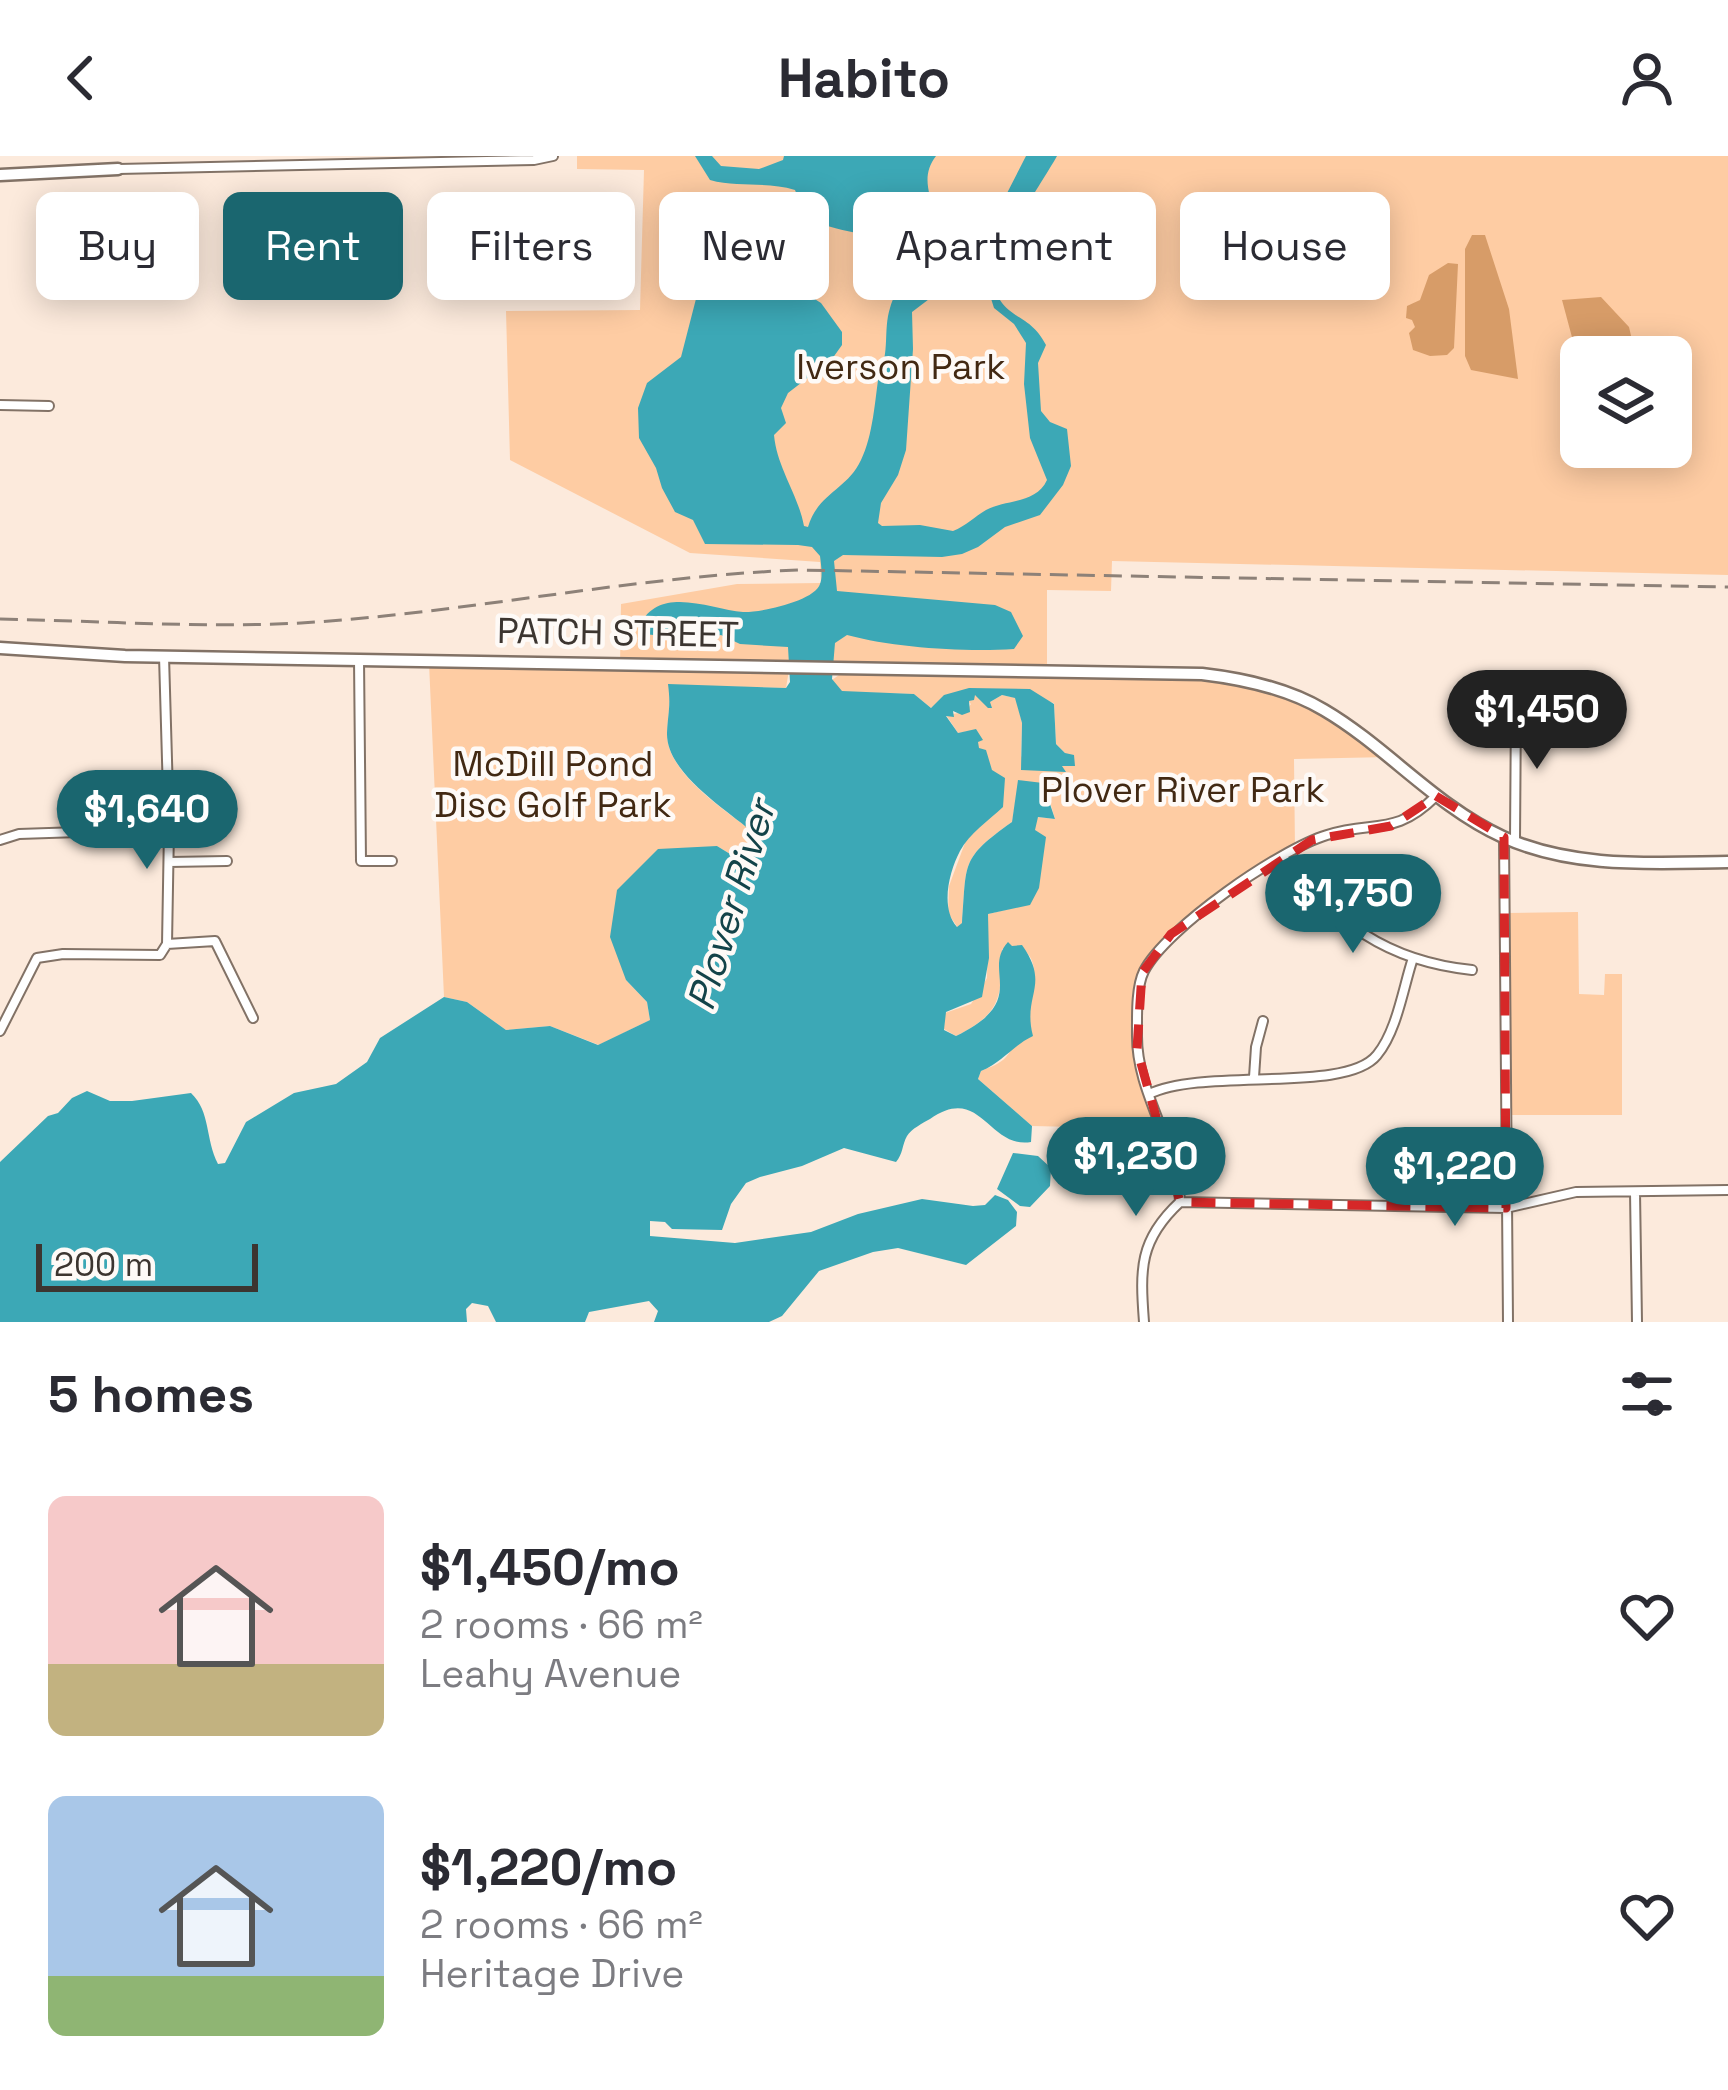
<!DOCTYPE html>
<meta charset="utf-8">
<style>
:root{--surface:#fff;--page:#f2f2f3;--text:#2b2b33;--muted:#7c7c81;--accent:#1a666f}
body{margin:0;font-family:"Space Grotesk",sans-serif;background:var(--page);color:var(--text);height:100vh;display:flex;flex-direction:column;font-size:45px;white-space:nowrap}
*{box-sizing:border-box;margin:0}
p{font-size:39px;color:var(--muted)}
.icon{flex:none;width:66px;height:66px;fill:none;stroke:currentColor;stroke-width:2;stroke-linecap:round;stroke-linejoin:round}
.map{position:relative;height:1166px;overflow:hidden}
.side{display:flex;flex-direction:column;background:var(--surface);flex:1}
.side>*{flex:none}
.top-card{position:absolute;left:36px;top:36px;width:1656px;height:108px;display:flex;gap:24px}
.fabs{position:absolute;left:1560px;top:180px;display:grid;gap:24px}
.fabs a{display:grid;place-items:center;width:132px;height:132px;border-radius:18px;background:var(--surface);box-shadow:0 6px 30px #0003;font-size:60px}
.scale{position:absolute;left:36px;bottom:30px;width:222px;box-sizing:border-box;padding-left:12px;border:6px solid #3c3530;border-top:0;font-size:33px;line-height:42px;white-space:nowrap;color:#3c3530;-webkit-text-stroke:9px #fefaf7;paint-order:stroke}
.price{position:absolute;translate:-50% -102px;padding:0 27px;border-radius:42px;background:var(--accent);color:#fff;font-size:39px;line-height:78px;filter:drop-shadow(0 3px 6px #0008)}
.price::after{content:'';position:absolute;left:50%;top:72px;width:36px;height:27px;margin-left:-18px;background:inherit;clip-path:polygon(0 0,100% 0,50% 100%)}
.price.selected{background:#222;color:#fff}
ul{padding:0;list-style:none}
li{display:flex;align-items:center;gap:36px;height:300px;padding:0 48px}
li span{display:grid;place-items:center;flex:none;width:336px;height:240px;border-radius:18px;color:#555}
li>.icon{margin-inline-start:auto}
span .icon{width:144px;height:144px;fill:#fffc;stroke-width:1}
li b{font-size:51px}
h2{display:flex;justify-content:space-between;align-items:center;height:144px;padding:0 48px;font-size:51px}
.pill{padding:0 42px;border-radius:18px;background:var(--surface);box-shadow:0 6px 30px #0003;font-size:42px;line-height:108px}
.pill.selected{background:var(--accent);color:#fff}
header{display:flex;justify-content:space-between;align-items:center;height:156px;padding:0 48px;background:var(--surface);font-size:54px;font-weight:700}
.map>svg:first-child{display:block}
.green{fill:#fecca3;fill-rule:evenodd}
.forest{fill:#d79c68}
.water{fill:#3ca8b6;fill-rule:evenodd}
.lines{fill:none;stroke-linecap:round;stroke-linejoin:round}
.minor-casing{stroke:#827266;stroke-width:12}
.tertiary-casing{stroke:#827266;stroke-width:15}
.minor{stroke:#fff;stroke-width:8}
.tertiary{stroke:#fff;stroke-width:10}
.rail{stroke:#8d8178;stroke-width:3;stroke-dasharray:18 9;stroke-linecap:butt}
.marked{fill:none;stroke:#d62828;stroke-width:9;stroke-dasharray:24 15;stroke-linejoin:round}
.labels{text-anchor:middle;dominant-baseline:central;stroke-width:9;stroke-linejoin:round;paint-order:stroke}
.park-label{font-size:36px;fill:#422913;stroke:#fefaf7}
.street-label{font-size:36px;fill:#3c3530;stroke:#fefaf7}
.water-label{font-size:39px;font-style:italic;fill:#134349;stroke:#fefaf7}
</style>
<header><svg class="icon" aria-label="back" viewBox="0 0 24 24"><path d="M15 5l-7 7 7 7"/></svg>Habito<svg class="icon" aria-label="person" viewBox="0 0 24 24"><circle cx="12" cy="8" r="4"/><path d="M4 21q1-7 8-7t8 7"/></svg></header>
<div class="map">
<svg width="1728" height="1166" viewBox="0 0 1728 1166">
<rect width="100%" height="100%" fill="#fceadc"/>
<!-- green -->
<path class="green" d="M577 0H1728V419L1112 405 1111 435 1047 434V514L1202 518 1295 539 1389 601 1294 603 1295 694 1171 778 1142 817 1138 909 1162 973 1032 970 978 923 981 915C990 911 1000 908 1006 901 1025 880 1061 779 1002 793 1002 841 1001 858 956 880L944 873 945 857 971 848 987 822 988 758 1030 748 1034 667 1038 661 1055 663 1047 636 1019 624 1012 666C960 703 967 706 962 767L958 772 948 757 949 730 992 614 978 593 976 574 958 577 946 559 965 556 971 548 968 545 976 538 990 546 1002 539 1016 542 1022 567 1021 600C1035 615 1048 618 1065 609V597L1056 588 1054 547C1002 538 974 521 931 552L914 538 842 536 832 524 843 516 789 514 786 532 669 529C671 551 668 557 667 577 666 617 726 655 755 677L753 703 735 701 717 690 626 824 647 846 650 864 599 889 550 870 506 874 467 846 444 841 429 507 620 510 621 448 737 428 821 427 820 406 690 397 510 304 506 155 640 154 644 14 577 13ZM1581 201H1671V291H1581Z
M1578 756 1579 838 1604 839 1605 818H1622V959H1509L1508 757Z"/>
<!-- forest -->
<path class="forest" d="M1472 79H1485L1509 153 1518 223 1471 214 1465 200V93Z
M1448 107 1458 108 1454 192 1447 199 1430 200 1413 194 1409 177 1415 171 1412 164 1406 162 1407 150 1420 144 1429 119Z
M1601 141 1629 171 1636 201H1581L1580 211 1562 144Z"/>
<!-- water -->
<path class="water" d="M695 0H712L721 10 759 13 783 4 784 0H936C922 18 928 36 935 56L919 88 926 109 976 80 1004 43 1026 0H1057C1040 31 980 112 1000 144 1013 164 1031 160 1046 189L1038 207 1041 255 1050 266 1067 273 1071 310 1063 329 1040 359 1005 371 978 391 962 398 942 401 843 399 834 405 837 435 995 449 1011 456 1023 480 1014 493C964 496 895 492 847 479L835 487 832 523 842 535 914 538 931 552 944 539 969 532 1030 533 1054 548 1056 588 1065 597 1074 599 1075 610H1062L1066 616 1021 614 1022 567 1015 542 1002 539 990 546 992 552H988L975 539 974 544 969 545 970 556 962 559 953 555 954 561 946 560 958 577 976 573 983 584 978 586 979 592 986 594 992 614 1005 622 1003 651C989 664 969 678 960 695 949 716 940 752 957 771L962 767C967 706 960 703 1012 666L1018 624 1043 627 1055 663 1038 661 1035 674 1046 681 1039 732 1030 749 988 758 989 802 982 841 946 856 944 874 956 880C1031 844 981 815 1008 786L1012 790 1022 789C1051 830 1022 838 1033 880 1012 890 1003 906 981 915L978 923 1032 970 1031 986C988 993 981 927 930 963 923 967 911 973 907 980 902 989 903 998 896 1006L844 992 802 1010 760 1021 746 1027 731 1048 722 1074 672 1073 665 1066 650 1065V1080L735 1087 811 1076 858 1058 922 1043 973 1050 985 1049 995 1039 1008 1044 1017 1056 1016 1070 966 1109 898 1092 873 1096 819 1115 782 1160 769 1166H654L658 1155 649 1145 589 1156 585 1166H496L488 1150 472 1147 466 1153 467 1166H0V1006L48 960 58 957 72 942 87 935 110 945H132L191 937C211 956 205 983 218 1008L225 1007 246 966 294 937 336 928 367 906 380 882 444 841 467 846 506 874 550 870 598 889 650 864 647 846 626 824 610 781 617 734 658 693 717 690 735 701 753 703 755 678C727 654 666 617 667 577 668 556 671 551 668 528L786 532 790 526 788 491 740 488 721 479 695 484 645 478 640 469C660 428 712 454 743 456 759 457 815 445 820 428 823 421 821 408 820 400L812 391 798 389 705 388 693 364 675 356 662 332 656 312 639 282 638 252 647 227 681 201 697 139 716 124 768 119 794 130 821 147 842 176V189L832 203 788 237 781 252 786 267 774 279C777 312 798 338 804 370L808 371C818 337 847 334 861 304 873 280 875 244 879 217 890 197 883 174 890 152 893 141 901 128 900 115 898 73 841 80 816 65 806 58 799 45 795 34 767 25 738 32 710 24ZM982 114 994 152 1014 168 1026 187 1024 228 1030 282 1047 324C1036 348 1007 343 986 354 974 361 966 370 953 375L920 369 882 370 878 367 881 347 898 319 906 294 913 193 912 156 945 131Z
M1013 997 1038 1000 1051 1012 1050 1030 1030 1051 1020 1050 997 1033Z"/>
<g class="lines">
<defs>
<path id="minor" d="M118 13 534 4 553 0
M0 249 49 250
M164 500 169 673 167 788 215 785 253 862
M359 503 361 705H392
M1504 681 1508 1166
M0 684 19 678 169 673
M1515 685 1516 546
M1283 701C1336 766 1385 805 1472 814
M169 706 227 705
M0 875 37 802 63 798 160 799 167 788
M1254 921 1256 891 1263 865
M1149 938C1205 911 1346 938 1377 899 1397 875 1403 832 1413 802
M1635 1036 1637 1166
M1180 1046 1506 1052 1576 1036 1728 1034
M1144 1166C1140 1113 1139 1084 1180 1046 1178 987 1136 938 1137 878 1137 860 1136 831 1144 815 1166 772 1280 693 1327 679 1374 664 1395 681 1436 640"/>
<path id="tertiary" d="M0 19 118 13
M0 492 125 500 1202 518C1244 523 1287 532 1324 554 1387 591 1435 650 1503 681 1574 713 1652 707 1728 706"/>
</defs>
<!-- minor casing -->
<use href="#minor" class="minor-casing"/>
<!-- tertiary casing -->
<use href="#tertiary" class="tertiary-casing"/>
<!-- minor -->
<use href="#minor" class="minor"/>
<!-- tertiary -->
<use href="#tertiary" class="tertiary"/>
<!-- rail -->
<path class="rail" d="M0 463C100 465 202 472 301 467 468 457 632 420 800 414L1728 431"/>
</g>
<!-- marked area -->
<path class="marked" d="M1436 640 1504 681 1506 1052 1180 1046 1137 893 1142 817 1171 778 1312 684 1391 670Z"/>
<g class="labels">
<!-- park labels -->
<g class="park-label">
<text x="901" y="211">Iverson Park</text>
<text x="553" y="608">McDill Pond<tspan x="553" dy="41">Disc Golf Park</tspan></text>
<text x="1183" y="634">Plover River Park</text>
</g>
<!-- street labels -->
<g class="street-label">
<text transform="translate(618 477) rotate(1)">PATCH STREET</text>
</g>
<!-- water labels -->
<g class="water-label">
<text transform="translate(731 749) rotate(-73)">Plover River</text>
</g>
</g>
</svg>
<div class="fabs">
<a><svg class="icon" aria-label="layers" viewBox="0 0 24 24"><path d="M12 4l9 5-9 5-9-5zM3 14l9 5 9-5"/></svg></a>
</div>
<div class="scale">200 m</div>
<b class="price selected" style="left:1537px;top:616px">$1,450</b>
<b class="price" style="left:147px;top:716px">$1,640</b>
<b class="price" style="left:1353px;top:800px">$1,750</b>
<b class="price" style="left:1136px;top:1063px">$1,230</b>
<b class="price" style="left:1455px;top:1073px">$1,220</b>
<div class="top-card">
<a class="pill">Buy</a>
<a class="pill selected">Rent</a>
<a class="pill">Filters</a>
<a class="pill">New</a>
<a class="pill">Apartment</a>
<a class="pill">House</a>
</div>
</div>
<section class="side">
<h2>5 homes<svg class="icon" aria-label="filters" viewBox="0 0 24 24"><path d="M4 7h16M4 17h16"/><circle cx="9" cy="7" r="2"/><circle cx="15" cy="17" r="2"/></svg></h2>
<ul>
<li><span style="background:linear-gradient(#f6c9c9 70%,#c2b280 0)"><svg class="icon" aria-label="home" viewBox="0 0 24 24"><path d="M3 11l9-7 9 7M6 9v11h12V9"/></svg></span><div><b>$1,450/mo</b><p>2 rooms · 66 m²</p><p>Leahy Avenue</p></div><svg class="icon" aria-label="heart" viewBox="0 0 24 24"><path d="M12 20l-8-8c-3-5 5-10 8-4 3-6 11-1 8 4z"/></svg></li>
<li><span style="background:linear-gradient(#a9c7e8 75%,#8fb573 0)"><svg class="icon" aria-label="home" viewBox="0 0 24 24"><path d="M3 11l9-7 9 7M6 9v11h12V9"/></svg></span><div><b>$1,220/mo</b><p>2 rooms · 66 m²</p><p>Heritage Drive</p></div><svg class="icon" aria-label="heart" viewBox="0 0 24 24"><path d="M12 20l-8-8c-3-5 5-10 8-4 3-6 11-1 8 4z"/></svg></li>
</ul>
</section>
